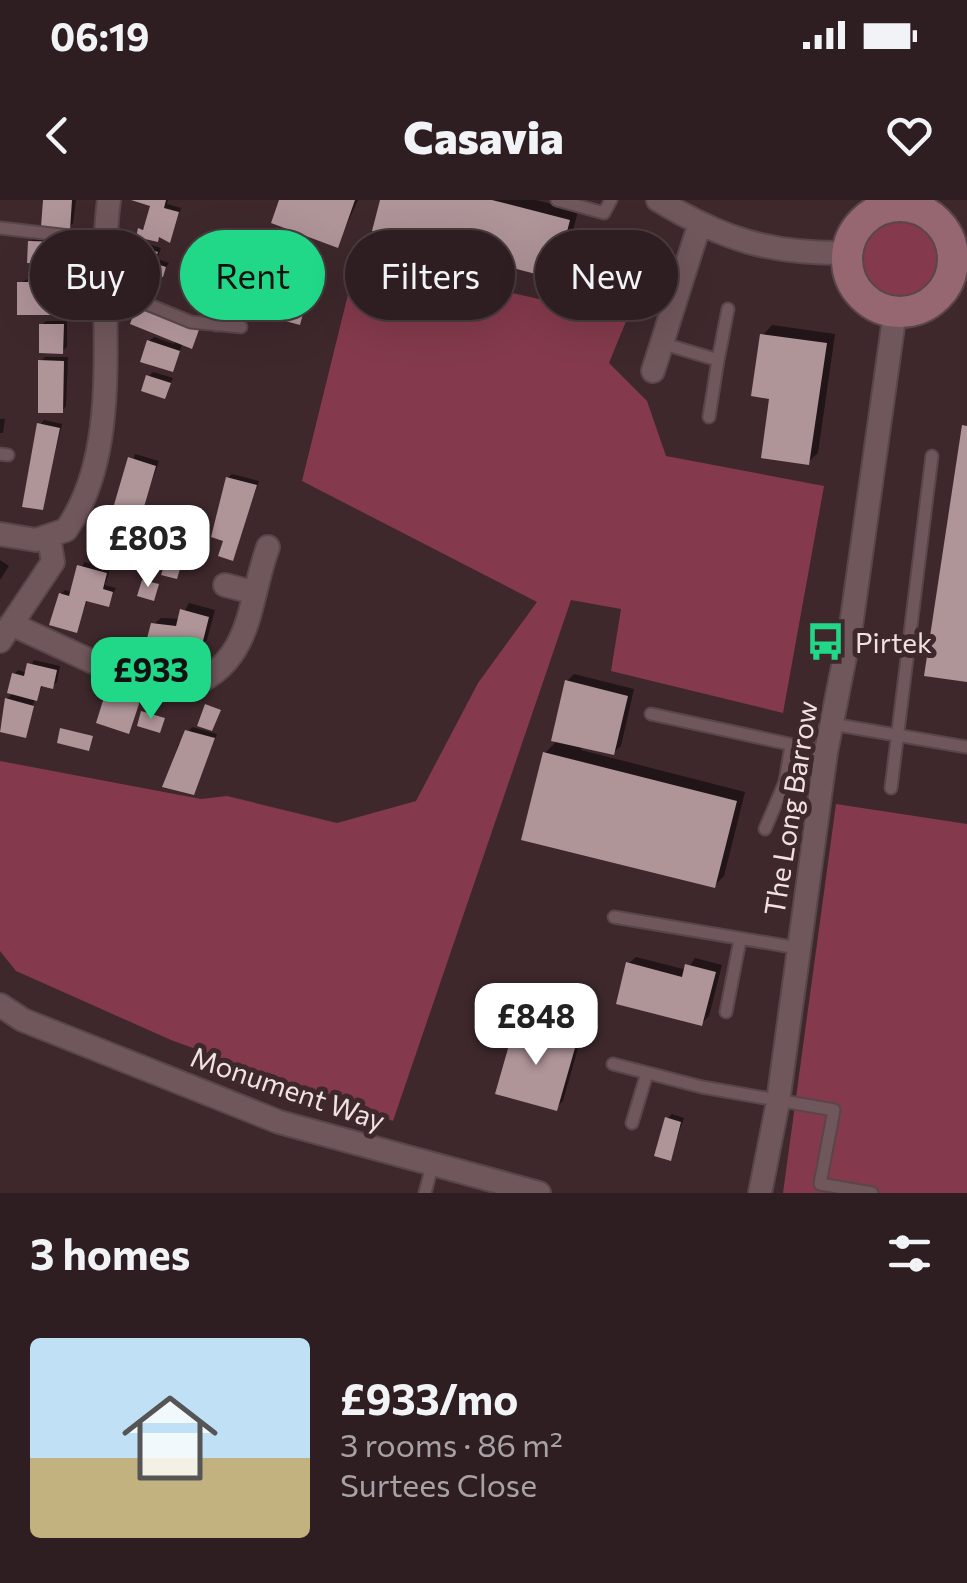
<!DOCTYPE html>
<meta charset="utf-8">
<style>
:root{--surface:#2e1e21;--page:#3a2b2e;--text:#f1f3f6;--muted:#a7a2a5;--line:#493c3f;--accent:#20d887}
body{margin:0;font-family:Commissioner,sans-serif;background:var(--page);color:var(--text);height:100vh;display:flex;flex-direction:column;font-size:38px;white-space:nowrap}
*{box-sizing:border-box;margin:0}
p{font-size:32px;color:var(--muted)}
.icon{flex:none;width:55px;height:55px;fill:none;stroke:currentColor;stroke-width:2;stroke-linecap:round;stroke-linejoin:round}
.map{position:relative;height:993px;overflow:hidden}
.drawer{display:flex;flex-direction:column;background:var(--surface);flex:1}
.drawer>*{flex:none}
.hud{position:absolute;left:30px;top:30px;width:908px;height:90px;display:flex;gap:20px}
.price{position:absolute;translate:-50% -85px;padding:0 22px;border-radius:20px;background:#fff;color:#222;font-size:32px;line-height:65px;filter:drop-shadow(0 2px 5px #0008)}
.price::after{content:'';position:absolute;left:50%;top:60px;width:30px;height:22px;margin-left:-15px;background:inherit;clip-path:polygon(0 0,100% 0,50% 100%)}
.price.current{background:var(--accent);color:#111}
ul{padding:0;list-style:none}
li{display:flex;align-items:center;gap:30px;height:250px;padding:0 30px}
li span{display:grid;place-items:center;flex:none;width:280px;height:200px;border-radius:10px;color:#555}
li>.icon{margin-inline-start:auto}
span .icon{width:120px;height:120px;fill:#fffc;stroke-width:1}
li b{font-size:42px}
h2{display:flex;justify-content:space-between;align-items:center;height:120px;padding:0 30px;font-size:42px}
.chip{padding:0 35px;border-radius:45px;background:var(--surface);box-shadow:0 10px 40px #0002,0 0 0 2px var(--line);font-size:35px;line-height:90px}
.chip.current{background:var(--accent);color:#111}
.status{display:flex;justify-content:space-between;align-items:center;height:70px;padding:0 50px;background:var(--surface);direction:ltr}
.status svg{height:28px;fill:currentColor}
header{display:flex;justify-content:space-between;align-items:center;height:130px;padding:0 30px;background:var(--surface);font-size:45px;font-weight:800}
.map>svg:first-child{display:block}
.green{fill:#843a4c}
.shadow{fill:#0007}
.building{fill:#af9498}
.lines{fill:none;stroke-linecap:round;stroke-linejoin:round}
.lane-casing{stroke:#59464a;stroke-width:15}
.street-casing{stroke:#59464a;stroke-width:26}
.secondary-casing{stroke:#59464a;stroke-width:34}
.lane{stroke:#70575b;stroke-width:11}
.street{stroke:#70575b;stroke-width:22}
.secondary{stroke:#966770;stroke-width:30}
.labels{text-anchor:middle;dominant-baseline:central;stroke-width:10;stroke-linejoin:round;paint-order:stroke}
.poi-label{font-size:28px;fill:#f0e1e3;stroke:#3e282c;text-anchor:start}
.street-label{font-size:28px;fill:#f0e1e3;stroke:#3e282c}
</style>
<div class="status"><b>06:19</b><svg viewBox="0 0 49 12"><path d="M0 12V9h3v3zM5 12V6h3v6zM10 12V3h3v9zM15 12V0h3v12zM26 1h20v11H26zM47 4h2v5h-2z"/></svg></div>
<header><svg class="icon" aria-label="back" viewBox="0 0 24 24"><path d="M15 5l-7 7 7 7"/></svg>Casavia<svg class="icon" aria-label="heart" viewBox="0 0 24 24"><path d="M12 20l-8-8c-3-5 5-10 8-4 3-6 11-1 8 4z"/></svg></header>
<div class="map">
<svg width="967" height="993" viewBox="0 0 967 993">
<rect width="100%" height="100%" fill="#3e282c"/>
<!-- green -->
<path class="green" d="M862 59a40 40 0 1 1 80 0a40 40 0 1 1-80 0Z
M357 58 627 119 609 163 647 201 666 256 824 286 783 513 611 471 621 409 571 400 393 921 171 840 16 771 0 751V561L201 599 227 596 337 623 416 601 478 483 537 402 302 281Z
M836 604 967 624V993H783Z"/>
<!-- shadow -->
<path class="shadow" d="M46 0H76L73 23 69 27Z
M136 0H168L167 4 181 8 170 40 161 35 157 40 140 30 147 26 153 4Z
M282 0H358L337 45Z
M383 0H536L578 11 564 66 554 76Z
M35 37 72 39 71 109 67 113 20 83 30 78 34 68H45L30 42Z
M145 43 161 48 157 59 169 63 149 92 141 48Z
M270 84 310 95 300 122 266 88Z
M142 105 202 125 192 146 183 143 172 169 149 141 154 137 174 144 176 140 138 109Z
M46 121H67V147L62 151 42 125Z
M772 125 835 134 818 253 808 262 772 196 763 135Z
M45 157H68L66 206 62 211 41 161Z
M153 172 173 178 164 196 149 176Z
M0 219H5L3 233H0Z
M44 220 62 224 42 308 40 225Z
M135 254 159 261 135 329 133 350 152 356 145 369 102 357Z
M232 274 259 281 238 341 228 278Z
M0 360 9 366 0 380Z
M84 362 110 369 105 385 116 388 108 404 88 399 76 430 61 394 65 390 72 392Z
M189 403 215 410 207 440 199 447 153 425 161 418 180 419Z
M34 460 60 466 57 482 52 486 44 484 34 501 25 536 0 529 7 499 14 492V475L18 470 27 473Z
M574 474 634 489 621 546 613 553 582 546 581 550 745 592 724 676 714 686 545 553 558 540 567 481Z
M112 488 142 497 128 531 108 492Z
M192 527 217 534 194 592 165 585 178 545Z
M636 757 687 770 695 758 722 765 709 816 702 823 628 764Z
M524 818 582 834 563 901 556 908 517 825Z
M672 914 684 918 670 958 667 919Z"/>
<!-- building -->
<path class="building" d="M43 0H72L70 30 41 27Z
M131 0H166L164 8 179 12 170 43 159 37 158 42 136 37 138 28 143 30 150 6Z
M279 0H355L338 48 271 23Z
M380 0H492L570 20 555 79 372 31Z
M28 41 68 42V115H17V82H28V72H42L43 64 27 63Z
M139 46 158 52 154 63 166 67 163 77 156 75 150 95 124 87Z
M223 74 239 81 231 102 215 95Z
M264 87 307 99 300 125 256 113Z
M136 108 199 130 192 149 130 124Z
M39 124H64L63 154 39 153Z
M760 134 827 143 809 265 761 258 769 199 751 196Z
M147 140 180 151 173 172 140 162Z
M38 160 64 161 63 213H38Z
M146 175 171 183 165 199 141 191Z
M37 223 60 228 43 310 22 307Z
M962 225 967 226V482L924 476Z
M128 257 156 266 137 331 109 322Z
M226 277 257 285 233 361 218 356 223 341 211 337Z
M108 327 136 334 130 354 149 360 146 372 99 359Z
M171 343 186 348 177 379 161 375Z
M77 365 107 373 103 389 113 392 109 407 86 401 77 433 49 425 59 393 69 396Z
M142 380 159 384 154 401 137 396Z
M180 409 209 417 201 449 180 464 143 454 151 423 176 426Z
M27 463 57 470 53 489 41 486 37 501 7 493 12 473 24 476Z
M565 480 628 496 614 555 551 541Z
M106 491 140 501 129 534 96 523Z
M5 498 34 506 26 538 0 532Z
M205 504 221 510 212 531 197 526Z
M141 511 165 518 160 533 137 526Z
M60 528 93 536 89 551 57 543Z
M185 530 215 538 194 595 162 587Z
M543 552 737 601 715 688 521 640Z
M626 762 682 777 685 764 716 772 702 826 616 804Z
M515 824 577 841 557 911 495 894Z
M665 917 681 922 671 961 654 956Z"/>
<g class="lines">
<defs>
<path id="lane" d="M557 0 604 13 611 0
M0 28 104 40
M103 86 191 122 241 127
M216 125 223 103
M661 143 718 160 728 109
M709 217 718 160
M0 254 8 255
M651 514 826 552
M832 524 967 547
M891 588 932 256
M765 629 785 582 791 546
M614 717 798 748
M726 812 740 740
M613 864 702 887 834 910 820 984 872 993
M632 923 647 873
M425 993 432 966"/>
<path id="street" d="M658 0C723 40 771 54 847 53
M653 171 699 26
M0 334 36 340 66 330C128 243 95 103 109 0
M225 385 252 392
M11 424 91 461 185 488C253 464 247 406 268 347
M0 441 53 362 49 338
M0 805 23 820 279 922 539 993
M760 993 778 902 826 552 851 426 895 112"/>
<path id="secondary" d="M847 59a53 53 0 1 1 106 0a53 53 0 1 1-106 0Z"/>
</defs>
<!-- lane casing -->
<use href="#lane" class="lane-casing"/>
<!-- street casing -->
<use href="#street" class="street-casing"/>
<!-- secondary casing -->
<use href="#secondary" class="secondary-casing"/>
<!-- lane -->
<use href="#lane" class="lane"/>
<!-- street -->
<use href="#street" class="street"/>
<!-- secondary -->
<use href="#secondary" class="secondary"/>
</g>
<!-- icons -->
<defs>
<symbol id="bus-bare" viewBox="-9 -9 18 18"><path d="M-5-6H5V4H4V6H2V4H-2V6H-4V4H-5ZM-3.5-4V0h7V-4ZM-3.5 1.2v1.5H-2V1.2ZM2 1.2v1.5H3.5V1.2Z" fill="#20d887" stroke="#3e282c" stroke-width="2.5" paint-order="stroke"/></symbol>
</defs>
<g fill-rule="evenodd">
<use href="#bus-bare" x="798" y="414" width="55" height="55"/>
</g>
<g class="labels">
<!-- poi labels -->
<g class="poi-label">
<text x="855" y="442">Pirtek</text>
</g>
<!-- street labels -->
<g class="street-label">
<text transform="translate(790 608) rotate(-81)">The Long Barrow</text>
<text transform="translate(288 888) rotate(19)">Monument Way</text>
</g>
</g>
</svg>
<b class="price" style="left:148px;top:390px">£803</b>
<b class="price current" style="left:151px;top:522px">£933</b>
<b class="price" style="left:536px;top:868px">£848</b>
<div class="hud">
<a class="chip">Buy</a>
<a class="chip current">Rent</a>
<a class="chip">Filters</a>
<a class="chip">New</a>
</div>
</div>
<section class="drawer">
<h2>3 homes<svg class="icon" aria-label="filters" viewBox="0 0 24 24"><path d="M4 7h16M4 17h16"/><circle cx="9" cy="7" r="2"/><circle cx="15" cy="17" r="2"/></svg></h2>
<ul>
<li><span style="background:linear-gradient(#bfe0f5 60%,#c2b280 0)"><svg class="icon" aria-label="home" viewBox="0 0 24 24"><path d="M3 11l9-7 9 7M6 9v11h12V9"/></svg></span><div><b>£933/mo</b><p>3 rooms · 86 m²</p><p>Surtees Close</p></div></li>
</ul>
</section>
